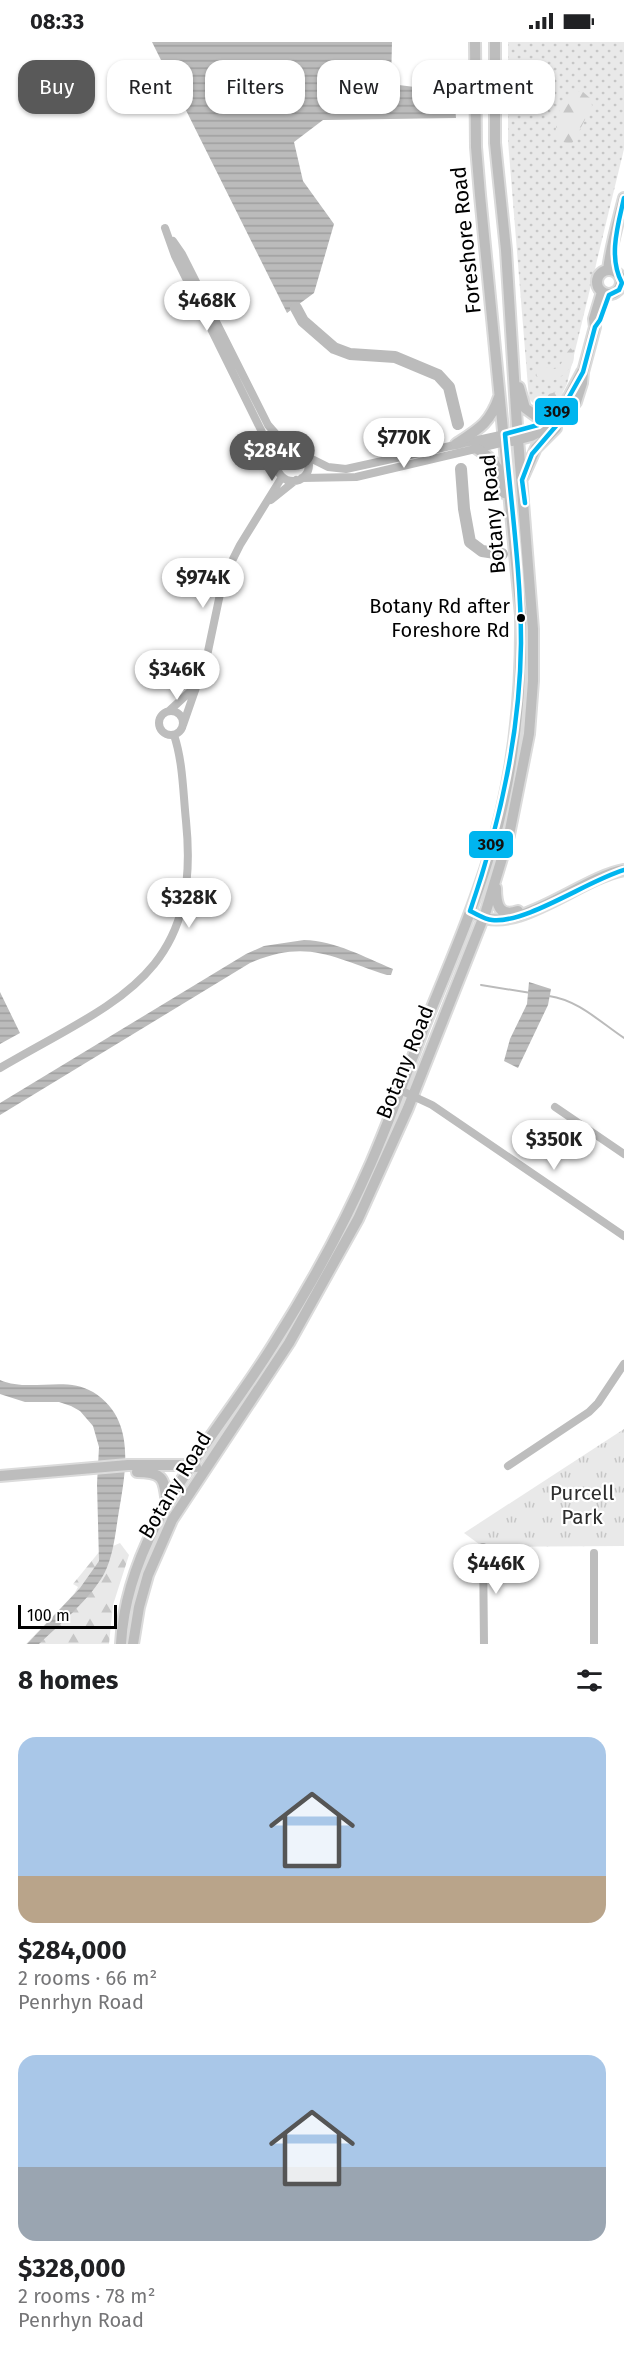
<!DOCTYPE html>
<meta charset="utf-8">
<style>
:root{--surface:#fff;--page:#f2f2f2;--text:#202124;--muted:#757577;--accent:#595959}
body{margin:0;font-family:"Fira Sans",sans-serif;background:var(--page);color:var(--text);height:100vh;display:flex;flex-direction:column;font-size:22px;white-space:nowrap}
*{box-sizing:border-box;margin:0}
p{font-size:20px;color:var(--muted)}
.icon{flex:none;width:33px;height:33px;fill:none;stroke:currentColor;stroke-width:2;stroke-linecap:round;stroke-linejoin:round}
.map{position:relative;height:1602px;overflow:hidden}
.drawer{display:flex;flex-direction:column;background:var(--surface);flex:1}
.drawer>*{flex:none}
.hud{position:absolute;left:18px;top:18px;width:588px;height:54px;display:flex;gap:12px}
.scale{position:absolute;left:18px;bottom:15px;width:99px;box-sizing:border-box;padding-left:6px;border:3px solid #000;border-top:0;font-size:16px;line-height:21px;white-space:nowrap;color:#000;-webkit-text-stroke:4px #fff;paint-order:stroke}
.price{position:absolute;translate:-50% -51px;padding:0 14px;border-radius:21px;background:#fff;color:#222;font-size:20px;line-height:39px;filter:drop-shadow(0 2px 3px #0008)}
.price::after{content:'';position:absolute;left:50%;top:36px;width:18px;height:14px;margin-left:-9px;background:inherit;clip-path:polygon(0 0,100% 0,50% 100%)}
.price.selected{background:var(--accent);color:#fff}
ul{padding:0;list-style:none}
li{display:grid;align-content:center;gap:12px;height:318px;padding:0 18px}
li span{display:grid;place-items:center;height:186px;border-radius:18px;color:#555}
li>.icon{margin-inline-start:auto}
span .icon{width:108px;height:108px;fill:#fffc;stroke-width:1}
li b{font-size:26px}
h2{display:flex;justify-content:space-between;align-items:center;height:72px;padding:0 18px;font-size:26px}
.pill{padding:0 21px;border-radius:18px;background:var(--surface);box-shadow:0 2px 4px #0004;font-size:21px;line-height:54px}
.pill.selected{background:var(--accent);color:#fff}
.status{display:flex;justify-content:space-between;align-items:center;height:42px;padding:0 30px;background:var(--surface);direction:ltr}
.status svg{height:16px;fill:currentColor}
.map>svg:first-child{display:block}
.grass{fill:url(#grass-dots)}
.forest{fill:url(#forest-firs)}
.park{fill:url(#park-tufts)}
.water{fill:url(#water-rules)}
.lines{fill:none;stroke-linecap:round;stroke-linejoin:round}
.stream{stroke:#bbb;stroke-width:2}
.river{stroke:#bbb;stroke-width:12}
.major-casing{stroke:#dbdbdb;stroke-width:14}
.minor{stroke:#bdbdbd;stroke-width:8}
.major{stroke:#bdbdbd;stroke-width:10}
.bus-1-casing{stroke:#fff;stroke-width:9}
.bus-1{stroke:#00b5ef;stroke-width:4.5}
.bus-dot{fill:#000;stroke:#fff;stroke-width:2}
.labels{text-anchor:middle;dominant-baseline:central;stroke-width:4.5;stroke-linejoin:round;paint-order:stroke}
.bus-label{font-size:20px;fill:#000;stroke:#fff;text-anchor:end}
.street-label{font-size:21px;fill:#000;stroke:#fff}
.park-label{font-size:21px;fill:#2e2e2e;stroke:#fff}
.line-badge{stroke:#fff;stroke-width:2}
.pale-badge-label{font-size:16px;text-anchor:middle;font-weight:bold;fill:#111}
</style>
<div class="status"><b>08:33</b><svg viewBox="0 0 49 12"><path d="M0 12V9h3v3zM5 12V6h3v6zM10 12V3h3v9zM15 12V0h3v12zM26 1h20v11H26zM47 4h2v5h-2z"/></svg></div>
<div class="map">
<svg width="624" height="1602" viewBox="0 0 624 1602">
<defs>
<pattern id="grass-dots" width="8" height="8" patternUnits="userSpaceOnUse" patternTransform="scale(1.5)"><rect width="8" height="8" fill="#e9e9e9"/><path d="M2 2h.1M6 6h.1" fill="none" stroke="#c6c6c6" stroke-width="1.8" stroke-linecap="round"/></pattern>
<pattern id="forest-firs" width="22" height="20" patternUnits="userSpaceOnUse" patternTransform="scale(1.5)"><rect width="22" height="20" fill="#e9e9e9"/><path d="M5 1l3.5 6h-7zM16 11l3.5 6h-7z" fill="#c6c6c6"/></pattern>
<pattern id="park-tufts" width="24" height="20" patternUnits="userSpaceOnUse" patternTransform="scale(1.5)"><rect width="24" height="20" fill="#e9e9e9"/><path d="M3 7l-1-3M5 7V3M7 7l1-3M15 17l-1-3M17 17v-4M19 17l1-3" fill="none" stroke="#c6c6c6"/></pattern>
<pattern id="water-rules" width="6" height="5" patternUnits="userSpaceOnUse" patternTransform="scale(1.5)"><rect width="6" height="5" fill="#bbb"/><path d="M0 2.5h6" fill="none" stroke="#9f9f9f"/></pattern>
</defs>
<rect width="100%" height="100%" fill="#fff"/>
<!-- grass -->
<path class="grass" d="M508 0H624V107L567 342 561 354 539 367 529 357 508 99Z"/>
<!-- forest -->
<path class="forest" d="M582 49 591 57 592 64 575 97 572 101C563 102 559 98 555 91L561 61 570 51Z
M571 306C581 321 563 335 550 340L536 334 538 326 542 324C565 334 559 316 571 306Z
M559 349 566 353 562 361 542 372 537 368 549 352Z
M120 1501 129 1513 113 1563 109 1602H26L74 1552 78 1545 73 1542 99 1510Z"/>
<!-- park -->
<path class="park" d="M624 1387V1504L483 1505 464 1491Z"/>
<!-- water -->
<path class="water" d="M152 0H392L391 42 454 50 456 76 323 78 294 100 303 139 334 182 314 251 287 271Z
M304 898C336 899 364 915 393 927L391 933H387C333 916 308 896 250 921L0 1073V1061L246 912 264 904Z
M529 940 551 947 548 963 518 1026 504 1019 510 997 527 962Z
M0 950 20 991 0 1002Z
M0 1338C30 1351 65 1333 93 1350 138 1378 125 1432 118 1475 115 1494 113 1515 104 1532 91 1556 59 1583 39 1602H27L80 1546 99 1519 97 1442 99 1405 93 1384 80 1369 71 1364 59 1360H25L3 1353 0 1352Z"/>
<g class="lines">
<!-- stream -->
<path class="stream" d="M481 943 531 951
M549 954C578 958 600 980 624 996"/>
<!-- river -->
<path class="river" d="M296 266 303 279 334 306 350 312 395 315 438 333 449 345 458 382
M461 427 464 467 470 500 482 509 502 512"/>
<defs>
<path id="major" d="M597 240a12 12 0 1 1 24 0a12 12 0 1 1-24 0Z
M608 228C611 203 618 180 624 156
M519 345 525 366 536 374 549 373 559 364
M556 372 564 364 582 330
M512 399 531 394 547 386 565 374 576 360 582 341 583 330 595 285 594 277 602 250
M456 402C479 387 490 381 499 355
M476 406C497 419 500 428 504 451
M523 435 536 406 556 386
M496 846C496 862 499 876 518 869
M477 873C517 894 580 836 624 828
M137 1430C165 1430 164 1438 167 1462
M0 1434 128 1423H192L196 1425
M121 1602C127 1485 217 1395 275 1300 311 1243 344 1183 371 1121 390 1077 407 1031 424 985 447 928 472 871 490 812 514 734 522 653 521 573L480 153 476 105 475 0
M133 1602 139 1565 148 1533 172 1478 289 1301 358 1177 408 1066 486 869 509 793 529 692 533 639V587L517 384 506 208 495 101V0"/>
</defs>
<!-- major casing -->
<use href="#major" class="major-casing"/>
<!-- minor -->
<path class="minor" d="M165 186 175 214 262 390 271 407 279 414
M173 199 182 212 268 383 289 407
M277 423a16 16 0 1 1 32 0a16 16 0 1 1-32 0Z
M306 414 328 425 346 427 505 392
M302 436 356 435 505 400
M271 458 296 438
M169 669 194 646
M159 681a12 12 0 1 1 24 0a12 12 0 1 1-24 0Z
M183 683 207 614 220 552 229 525 240 503 282 435
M0 1026C114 959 202 935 186 779 183 750 183 720 174 693
M400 1048 432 1063 624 1194
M555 1065 624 1112
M508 1424 589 1370 598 1361 624 1322
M483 1505 484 1602
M594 1511V1602"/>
<!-- major -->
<use href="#major" class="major"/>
<defs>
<path id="bus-1" d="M624 156C618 183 608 215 622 241L619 248 609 253 600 278 595 285 583 330 564 364 538 383 505 392C511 462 521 531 521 601 520 694 500 782 470 869 477 872 484 877 492 878 526 882 587 839 624 828
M525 461 522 438 532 412 562 377"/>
</defs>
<!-- bus-1 casing -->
<use href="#bus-1" class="bus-1-casing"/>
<!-- bus-1 -->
<use href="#bus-1" class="bus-1"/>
</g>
<!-- markers -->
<circle class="bus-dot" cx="521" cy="576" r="5"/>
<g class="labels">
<!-- bus labels -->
<g class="bus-label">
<text x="510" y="564">Botany Rd after<tspan x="510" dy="24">Foreshore Rd</tspan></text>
</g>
<!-- street labels -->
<g class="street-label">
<text transform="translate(466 198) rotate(-96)">Foreshore Road</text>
<text transform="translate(493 472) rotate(-95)">Botany Road</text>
<text transform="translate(405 1020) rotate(-68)">Botany Road</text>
<text transform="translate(175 1443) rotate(-59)">Botany Road</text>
</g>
<!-- park labels -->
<g class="park-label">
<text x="582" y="1451">Purcell<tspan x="582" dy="24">Park</tspan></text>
</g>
</g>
<g class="line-badge">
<rect x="534" y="355" width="45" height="29" rx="6" fill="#00b5ef"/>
<rect x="468" y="788" width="46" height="29" rx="6" fill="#00b5ef"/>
</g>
<g class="pale-badge-label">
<text x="557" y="375">309</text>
<text x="491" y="808">309</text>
</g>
</svg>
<div class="scale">100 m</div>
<b class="price" style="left:207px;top:290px">$468K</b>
<b class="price" style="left:404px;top:427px">$770K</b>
<b class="price selected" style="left:272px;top:440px">$284K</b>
<b class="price" style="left:203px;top:567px">$974K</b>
<b class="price" style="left:177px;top:659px">$346K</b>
<b class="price" style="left:189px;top:887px">$328K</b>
<b class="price" style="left:554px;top:1129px">$350K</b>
<b class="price" style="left:496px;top:1553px">$446K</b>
<div class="hud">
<a class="pill selected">Buy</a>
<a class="pill">Rent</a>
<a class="pill">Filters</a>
<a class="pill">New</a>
<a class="pill">Apartment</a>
</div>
</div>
<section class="drawer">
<h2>8 homes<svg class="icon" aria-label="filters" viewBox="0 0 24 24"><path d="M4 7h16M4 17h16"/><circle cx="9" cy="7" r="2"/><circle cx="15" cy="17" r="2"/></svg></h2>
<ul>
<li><span style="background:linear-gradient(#a9c7e8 75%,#b9a48a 0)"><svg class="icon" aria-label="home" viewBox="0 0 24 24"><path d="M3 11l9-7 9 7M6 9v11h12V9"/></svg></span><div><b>$284,000</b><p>2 rooms · 66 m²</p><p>Penrhyn Road</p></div></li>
<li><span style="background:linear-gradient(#a9c7e8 60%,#9aa5b1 0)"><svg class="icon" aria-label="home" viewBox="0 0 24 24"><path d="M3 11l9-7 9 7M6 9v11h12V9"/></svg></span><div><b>$328,000</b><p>2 rooms · 78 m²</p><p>Penrhyn Road</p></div></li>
</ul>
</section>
